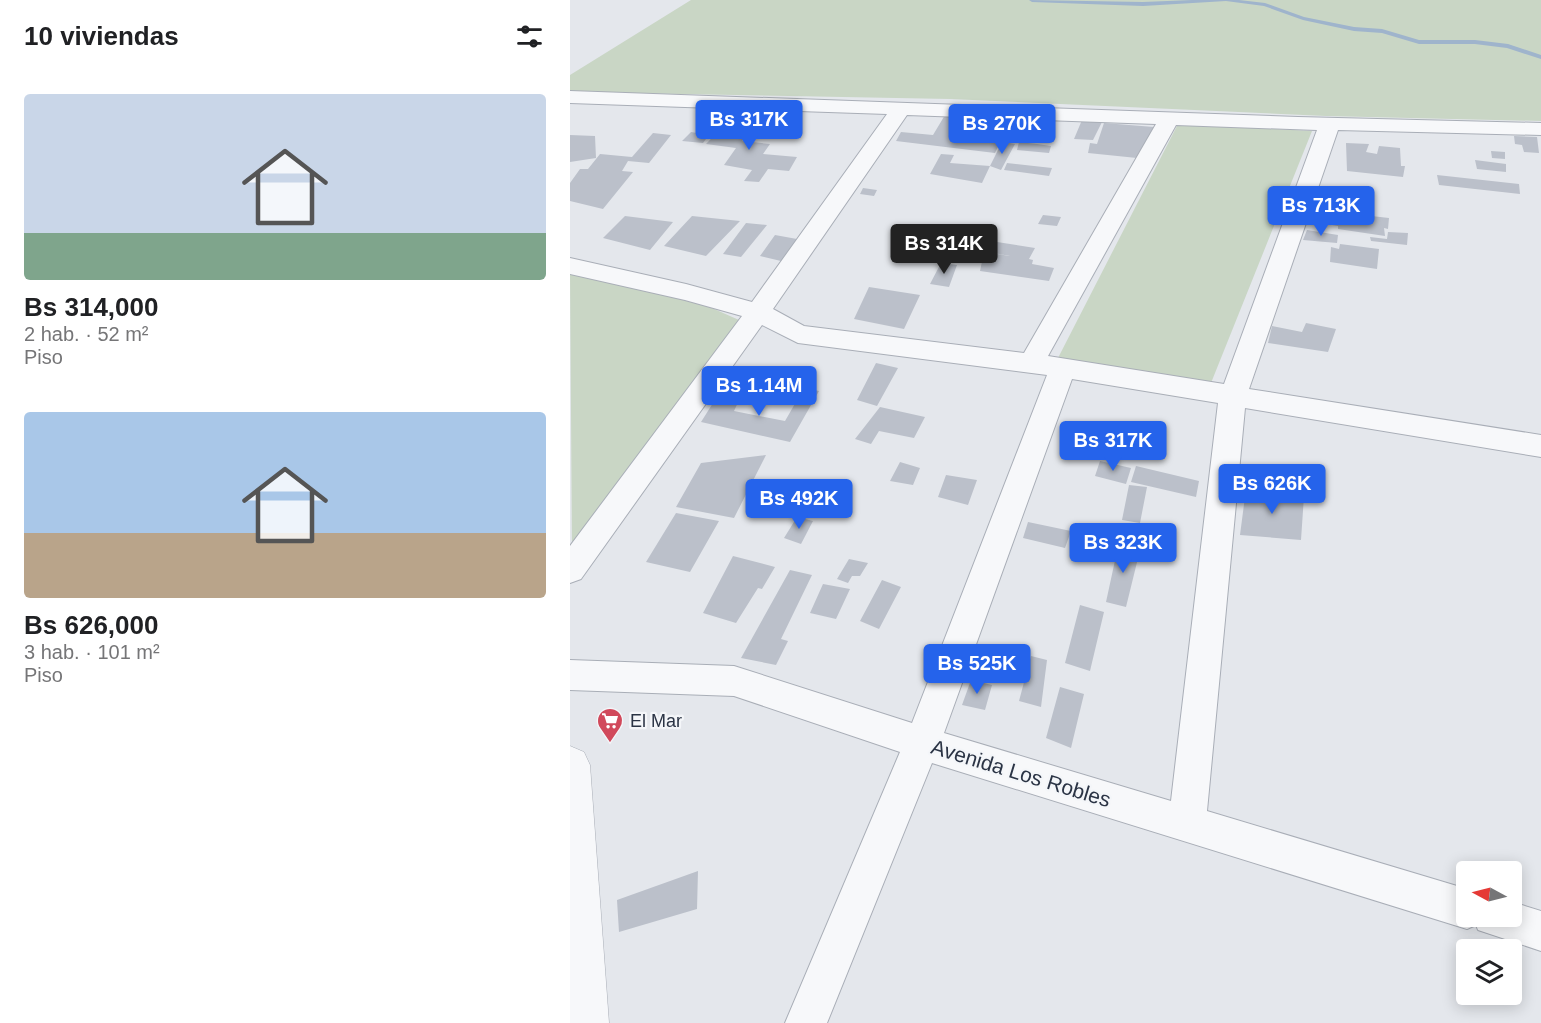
<!DOCTYPE html>
<html lang="es">
<meta charset="utf-8">
<style>
:root{--surface:#fff;--page:#f6f6f6;--text:#202124;--muted:#757577;--accent:#2563eb}
body{margin:0;font-family:Helvetica,sans-serif;background:var(--page);color:var(--text);height:100vh;display:flex;flex-direction:column;font-size:22px;white-space:nowrap}
*{box-sizing:border-box;margin:0}
p{font-size:20px;color:var(--muted)}
.icon{flex:none;width:33px;height:33px;fill:none;stroke:currentColor;stroke-width:2;stroke-linecap:round;stroke-linejoin:round}
.map{position:relative;flex:1;overflow:hidden}
.details{display:flex;flex-direction:column;background:var(--surface);width:570px}
.details>*{flex:none}
.needle{width:39px;rotate:277deg}
.fabs{position:absolute;left:886px;top:861px;display:grid;gap:12px}
.fabs a{display:grid;place-items:center;width:66px;height:66px;border-radius:6px;background:var(--surface);box-shadow:0 3px 15px #0003;font-size:30px}
.price{position:absolute;translate:-50% -51px;padding:0 14px;border-radius:6px;background:var(--accent);color:#fff;font-size:20px;line-height:39px;filter:drop-shadow(0 2px 3px #0008)}
.price::after{content:'';position:absolute;left:50%;top:36px;width:18px;height:14px;margin-left:-9px;background:inherit;clip-path:polygon(0 0,100% 0,50% 100%)}
.price.selected{background:#222;color:#fff}
ul{padding:0;list-style:none}
li{display:grid;align-content:center;gap:12px;height:318px;padding:0 24px}
li span{display:grid;place-items:center;height:186px;border-radius:6px;color:#555}
li>.icon{margin-inline-start:auto}
span .icon{width:108px;height:108px;fill:#fffc;stroke-width:1}
li b{font-size:26px}
h2{display:flex;justify-content:space-between;align-items:center;height:72px;padding:0 24px;font-size:26px}
main{display:flex;flex:1;min-height:0}
.map>svg:first-child{display:block}
.green{fill:#c9d6c5}
.lines{fill:none;stroke-linecap:round;stroke-linejoin:round}
.stream{fill:#9fb4cc;fill-rule:evenodd}
.building{fill:#bbc0ca}
.minor-casing{stroke:#a9aeb7;stroke-width:2}
.tertiary-casing{stroke:#a9aeb7;stroke-width:1}
.minor{fill:#f7f8fa;fill-rule:evenodd}
.tertiary{fill:#f7f8fa;fill-rule:evenodd}
.labels{text-anchor:middle;dominant-baseline:central;stroke-width:4.5;stroke-linejoin:round;paint-order:stroke}
.poi-label{font-size:18px;fill:#2b3445;stroke:#f4f6f9;text-anchor:start}
.near-street-label{font-size:21px;fill:#2b3445;stroke:#f4f6f9}
</style>
<main>
<section class="details">
<h2>10 viviendas<svg class="icon" aria-label="filters" viewBox="0 0 24 24"><path d="M4 7h16M4 17h16"/><circle cx="9" cy="7" r="2"/><circle cx="15" cy="17" r="2"/></svg></h2>
<ul>
<li><span style="background:linear-gradient(#c9d6e8 75%,#7fa58c 0)"><svg class="icon" aria-label="home" viewBox="0 0 24 24"><path d="M3 11l9-7 9 7M6 9v11h12V9"/></svg></span><div><b>Bs 314,000</b><p>2 hab. · 52 m²</p><p>Piso</p></div></li>
<li><span style="background:linear-gradient(#a9c7e8 65%,#b9a48a 0)"><svg class="icon" aria-label="home" viewBox="0 0 24 24"><path d="M3 11l9-7 9 7M6 9v11h12V9"/></svg></span><div><b>Bs 626,000</b><p>3 hab. · 101 m²</p><p>Piso</p></div></li>
</ul>
</section>
<div class="map">
<svg width="971" height="1023" viewBox="0 0 971 1023">
<rect width="100%" height="100%" fill="#e4e7ec"/>
<!-- green -->
<path class="green" d="M121 0H971V121L756 116 380 99 0 92V75Z
M608 124 742 131 641 383 488 358Z
M0 272 108 293 169 320 2 552Z"/>
<g class="lines">
<!-- stream -->
<path class="stream" d="M459 0 573 2 622 0H669L695 3 734 17 784 27 812 29 849 40H905L938 44 971 55V59L937 48 905 44H849L812 33 784 31 733 20 694 6 656 1 573 6 462 2Z"/>
</g>
<!-- building -->
<path class="building" d="M375 115 392 116 381 137H395L405 116 441 120 425 153 326 141 331 132 363 135Z
M136 116 156 119 148 128 127 125Z
M159 120 187 124 172 141 200 144 193 154 227 157 219 171 198 169 189 182 174 181 182 170 154 165 166 148 136 144Z
M512 120 532 122 523 140 504 139Z
M442 123 455 124 446 142 434 140Z
M534 123 584 127 567 158 518 153 520 143 527 144Z
M457 124 474 126 470 137 452 135Z
M121 132 139 135 133 143 112 141Z
M83 133 101 135 79 163 58 161 52 171 63 172 33 209 0 201V183L10 169H18L30 154 62 157Z
M0 135 25 136 26 158 0 162Z
M944 136 967 137 969 153 954 152 952 145 945 144Z
M432 142 445 144 431 170 420 166Z
M449 142 467 144 481 146 479 153 447 150Z
M776 143 799 144 796 152 807 154 809 146 830 148 831 166H835L833 177 777 171Z
M921 151 935 152V159L922 158Z
M371 154 384 155 380 163 420 166 412 183 360 174Z
M905 160 936 164V172L907 169Z
M437 163 482 168 479 176 434 170Z
M867 175 949 184 950 194 869 185Z
M293 188 307 190 304 196 290 194Z
M766 212 819 218 818 229 814 228 815 236 768 229V226L762 225Z
M473 215 491 217 487 226 468 224Z
M55 216 103 222 80 250 33 238Z
M122 216 170 221 136 256 94 246Z
M176 223 197 225 171 257 153 254Z
M737 230 768 235 767 243 733 240Z
M818 232 838 233 837 245 801 241 800 237 817 239Z
M205 235 227 239 211 261 190 256Z
M408 239 465 248 459 259 463 260 462 264 484 268 479 281 410 271 414 252 440 256 402 249Z
M770 244 809 249 807 269 760 262 761 247 769 249Z
M371 263 387 265 379 287 360 284Z
M299 287 350 295 334 329 284 319Z
M736 323 766 329 758 352 698 343 702 326 732 332Z
M306 363 328 368 307 406 287 400Z
M234 388 249 391 220 442 131 422 150 392 171 396 164 411 215 421Z
M310 407 355 417 344 438 309 431 301 444 285 439Z
M570 428 590 433 586 452 563 449Z
M196 455 164 518 106 507 131 463Z
M530 461 561 468 556 484 525 476Z
M330 462 350 468 343 485 320 481Z
M566 466 629 481 626 497 561 482Z
M376 475 407 480 398 505 368 497Z
M559 485 577 487 570 523 552 520Z
M676 489 734 496 731 540 670 535Z
M106 513 149 521 120 572 76 562Z
M227 517 243 521 231 544 214 538Z
M458 522 501 531 495 548 453 538Z
M549 542 571 546 556 607 536 602Z
M163 556 205 567 192 589 188 588 166 623 133 613Z
M279 559 298 563 290 576H282L278 583 267 579Z
M220 570 242 575 211 639 218 641 206 665 171 658Z
M312 580 331 587 309 629 290 621Z
M253 584 280 589 266 619 240 613Z
M510 605 534 612 520 671 495 663Z
M416 644 432 647 427 669 409 665Z
M461 656 477 660 471 707 449 701Z
M401 680 422 685 415 710 392 705Z
M490 687 514 694 501 748 476 738Z
M128 871 127 909 49 932 47 900Z"/>
<g class="lines">
<defs>
<path id="minor" d="M0 91 728 117 971 123V135L768 130 679 389 971 435V457L675 408 637 811 897 889V916H942V902L971 911V951L908 930 906 925 897 929 362 763 257 1023H215L330 752 164 696 0 690V660L164 666 342 723 477 375 228 343 192 325 11 579 0 583V546L172 316 115 300 0 274V258L116 284 182 302 317 114 0 103ZM337 115 586 124 454 353 234 326 203 309ZM606 125 747 130 654 384 478 356ZM502 379 648 403 601 801 374 733Z"/>
<path id="tertiary" d="M0 746 14 752 20 765 39 1023H0Z"/>
</defs>
<!-- minor casing -->
<use href="#minor" class="minor-casing"/>
<!-- tertiary casing -->
<use href="#tertiary" class="tertiary-casing"/>
<!-- minor -->
<use href="#minor" class="minor"/>
<!-- tertiary -->
<use href="#tertiary" class="tertiary"/>
</g>
<!-- icons -->
<defs>
<symbol id="supermarket-pin" viewBox="-11 -11 22 30"><path d="M0 17L-7.5 6A9.5 9.5 0 1 1 7.5 6Z" fill="#d1495b" stroke="#f4f6f9"/><path d="M-6-5.5h2.5l.6 2H6L4.5 2H-2.5L-4.4-4H-6ZM-1.5 3.2a1.3 1.3 0 1 0 .1 0ZM3 3.2a1.3 1.3 0 1 0 .1 0Z" fill="#fff"/></symbol>
</defs>
<g fill-rule="evenodd">
<use href="#supermarket-pin" x="25" y="706" width="30" height="40"/>
</g>
<g class="labels">
<!-- poi labels -->
<g class="poi-label">
<text x="60" y="721">El Mar</text>
</g>
<!-- near-street labels -->
<g class="near-street-label">
<text transform="translate(451 773) rotate(17)">Avenida Los Robles</text>
</g>
</g>
</svg>
<div class="fabs">
<a><svg class="needle" viewBox="-14 -14 28 28"><path d="M0-13l5 13h-10z" fill="#e53935"/><path d="M0 13l5-13h-10z" fill="#757577"/></svg></a>
<a><svg class="icon" aria-label="layers" viewBox="0 0 24 24"><path d="M12 4l9 5-9 5-9-5zM3 14l9 5 9-5"/></svg></a>
</div>
<b class="price" style="left:179px;top:151px">Bs 317K</b>
<b class="price" style="left:432px;top:155px">Bs 270K</b>
<b class="price" style="left:751px;top:237px">Bs 713K</b>
<b class="price selected" style="left:374px;top:275px">Bs 314K</b>
<b class="price" style="left:189px;top:417px">Bs 1.14M</b>
<b class="price" style="left:543px;top:472px">Bs 317K</b>
<b class="price" style="left:702px;top:515px">Bs 626K</b>
<b class="price" style="left:229px;top:530px">Bs 492K</b>
<b class="price" style="left:553px;top:574px">Bs 323K</b>
<b class="price" style="left:407px;top:695px">Bs 525K</b>
</div>
</main>
